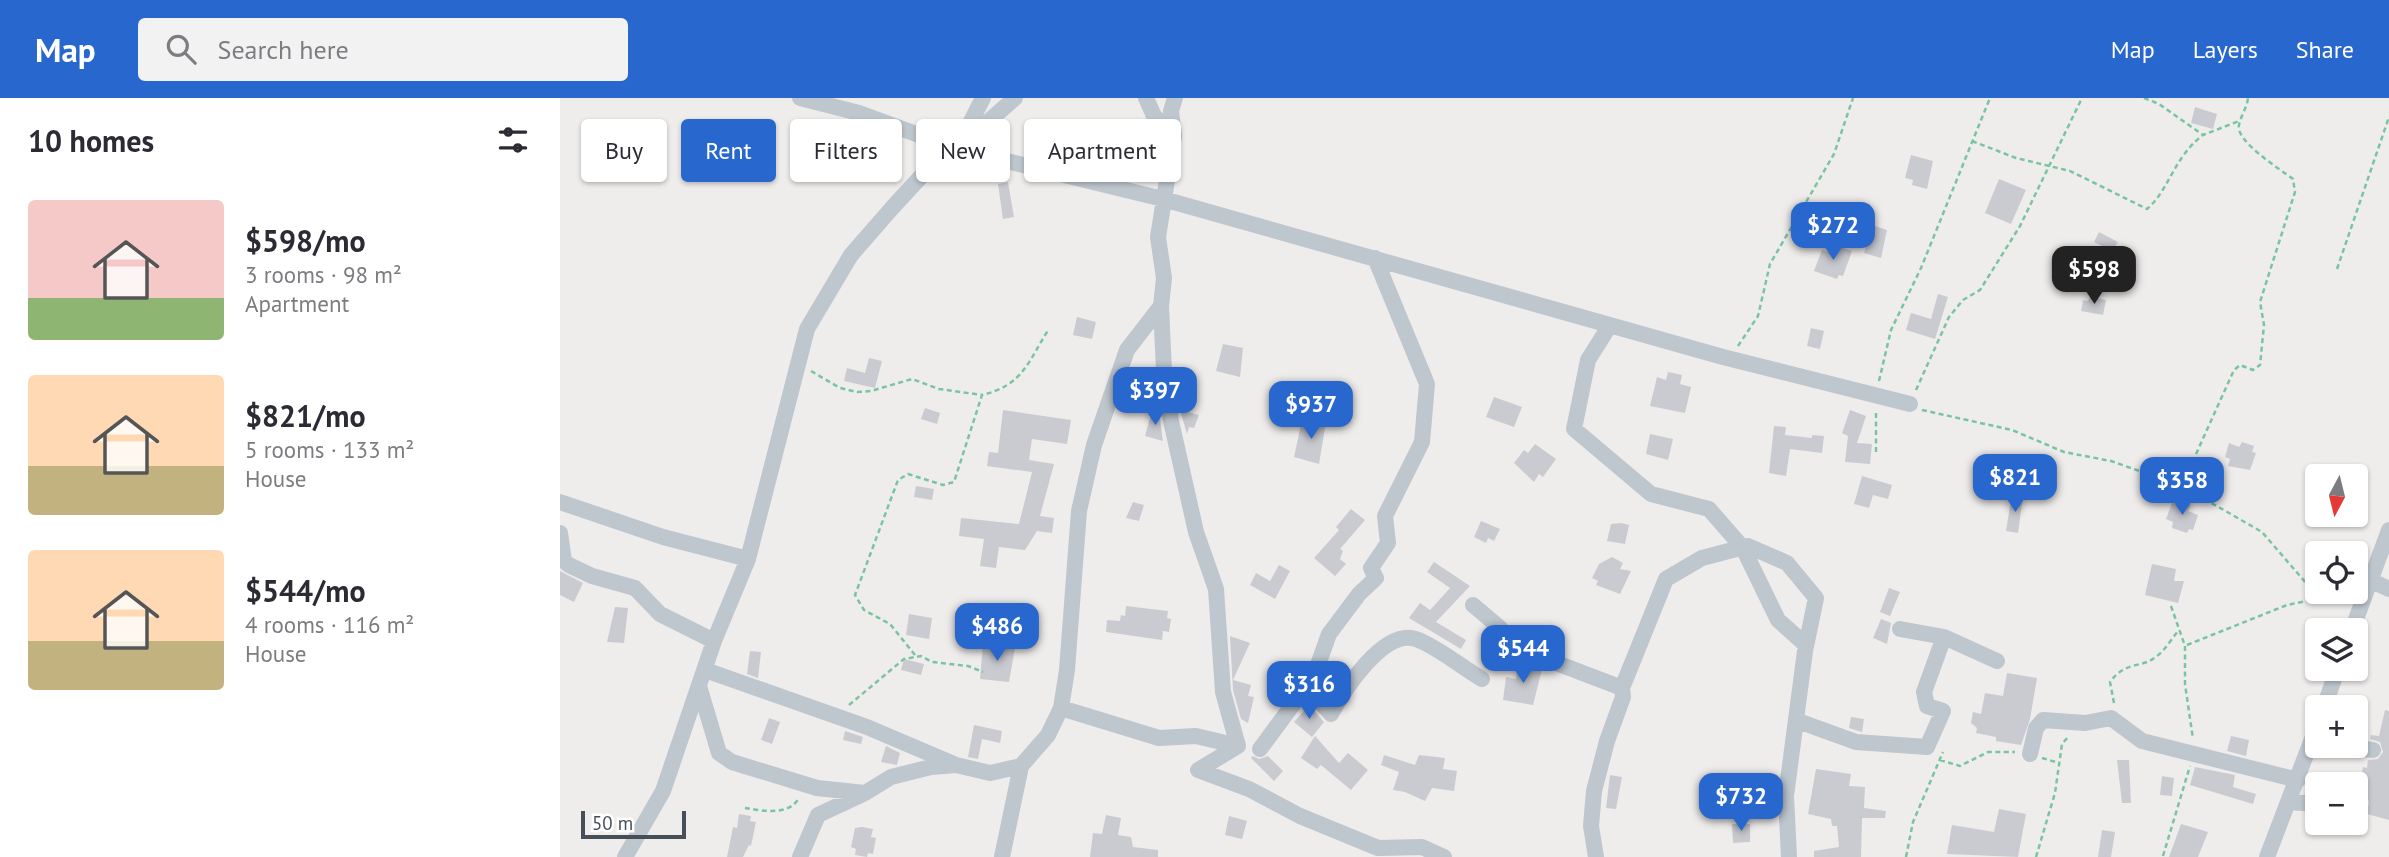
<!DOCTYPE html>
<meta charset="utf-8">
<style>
:root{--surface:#fff;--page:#f2f2f3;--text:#2b2b33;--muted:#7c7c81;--accent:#2867ce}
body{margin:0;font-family:"PT Sans",sans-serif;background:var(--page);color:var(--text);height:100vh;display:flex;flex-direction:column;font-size:26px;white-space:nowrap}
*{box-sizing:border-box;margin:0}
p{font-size:23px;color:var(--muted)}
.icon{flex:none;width:38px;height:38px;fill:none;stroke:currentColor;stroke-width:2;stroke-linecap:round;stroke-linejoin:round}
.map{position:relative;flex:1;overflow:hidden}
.sheet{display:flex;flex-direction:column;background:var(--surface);width:560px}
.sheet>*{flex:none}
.banner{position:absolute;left:21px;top:21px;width:665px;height:63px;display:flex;gap:14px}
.needle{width:46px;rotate:187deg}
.controls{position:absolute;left:1745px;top:366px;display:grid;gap:14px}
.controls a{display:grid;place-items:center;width:63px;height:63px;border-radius:7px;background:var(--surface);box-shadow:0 2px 5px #0004;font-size:35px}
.scale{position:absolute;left:21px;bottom:18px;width:105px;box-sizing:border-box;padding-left:7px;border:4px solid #464f58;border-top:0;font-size:19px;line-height:24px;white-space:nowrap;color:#464f58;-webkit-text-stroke:5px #fff;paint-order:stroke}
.price{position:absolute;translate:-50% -60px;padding:0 16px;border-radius:14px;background:var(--accent);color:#fff;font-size:23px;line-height:46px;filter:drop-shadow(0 2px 4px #0008)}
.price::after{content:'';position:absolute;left:50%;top:42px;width:21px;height:16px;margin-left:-10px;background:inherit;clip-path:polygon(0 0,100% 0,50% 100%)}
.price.active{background:#222;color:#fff}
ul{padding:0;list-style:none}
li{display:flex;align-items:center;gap:21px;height:175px;padding:0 28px}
li span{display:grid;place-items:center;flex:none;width:196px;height:140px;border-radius:7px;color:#555}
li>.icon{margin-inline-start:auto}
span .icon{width:84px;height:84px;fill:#fffc;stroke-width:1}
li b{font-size:30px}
h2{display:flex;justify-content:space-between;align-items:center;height:84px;padding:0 28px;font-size:30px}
.tag{padding:0 24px;border-radius:7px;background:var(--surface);box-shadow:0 2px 5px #0004;font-size:24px;line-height:63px}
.tag.active{background:var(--accent);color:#fff}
header{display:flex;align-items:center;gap:42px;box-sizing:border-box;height:98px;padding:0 35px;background:var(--accent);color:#fff}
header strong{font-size:33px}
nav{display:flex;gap:38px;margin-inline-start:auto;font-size:24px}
.search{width:490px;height:63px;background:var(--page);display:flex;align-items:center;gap:18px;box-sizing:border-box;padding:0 24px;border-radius:7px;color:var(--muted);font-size:26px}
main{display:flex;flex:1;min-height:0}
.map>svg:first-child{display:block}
.building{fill:#cacbd1}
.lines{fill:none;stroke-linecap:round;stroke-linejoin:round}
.path{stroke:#79c5a3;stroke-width:2.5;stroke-dasharray:5 3.5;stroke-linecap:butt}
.minor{stroke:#bec6ce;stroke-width:16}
</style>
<header>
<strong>Map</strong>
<div class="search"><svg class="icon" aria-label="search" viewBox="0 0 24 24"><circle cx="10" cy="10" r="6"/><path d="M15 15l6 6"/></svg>Search here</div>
<nav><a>Map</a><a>Layers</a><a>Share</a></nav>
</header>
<main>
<section class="sheet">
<h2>10 homes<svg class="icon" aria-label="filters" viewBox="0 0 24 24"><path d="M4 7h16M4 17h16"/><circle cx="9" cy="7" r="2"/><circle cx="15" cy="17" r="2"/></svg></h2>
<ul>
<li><span style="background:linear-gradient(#f6c9c9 70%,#8fb573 0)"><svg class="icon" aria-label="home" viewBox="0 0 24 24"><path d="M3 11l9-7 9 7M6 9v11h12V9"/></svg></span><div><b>$598/mo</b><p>3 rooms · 98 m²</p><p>Apartment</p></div></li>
<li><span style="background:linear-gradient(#ffd9b3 65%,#c2b280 0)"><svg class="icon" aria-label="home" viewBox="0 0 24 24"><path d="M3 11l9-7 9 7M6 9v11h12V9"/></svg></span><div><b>$821/mo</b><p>5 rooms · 133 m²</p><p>House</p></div></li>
<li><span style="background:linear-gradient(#ffd9b3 65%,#c2b280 0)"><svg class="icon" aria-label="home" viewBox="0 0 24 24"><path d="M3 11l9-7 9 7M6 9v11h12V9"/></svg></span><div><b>$544/mo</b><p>4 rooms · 116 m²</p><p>House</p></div></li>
</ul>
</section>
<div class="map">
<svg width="1829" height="759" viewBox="0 0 1829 759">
<rect width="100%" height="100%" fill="#efecec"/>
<!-- building -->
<path class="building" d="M1635 9 1657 16 1653 31 1631 25Z
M1351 57 1373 63 1367 91 1352 87 1353 82 1345 80Z
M1439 81 1466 92 1451 126 1425 115Z
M448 84 454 119 443 121 438 86Z
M1312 127 1327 132 1321 160 1304 155Z
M1539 134 1558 144 1552 153 1534 144Z
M1271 146 1292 153 1283 178 1279 177 1277 181 1254 173 1262 152 1268 154Z
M1378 196 1388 199 1375 241 1346 232 1351 215 1371 221Z
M1530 199 1546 202 1543 217 1521 213 1523 202 1528 203Z
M517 219 536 224 532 241 513 237Z
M1251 230 1264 233 1260 251 1247 248Z
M663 246 683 250 680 279 656 273Z
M309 260 322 263 315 290 284 283 287 270 305 275Z
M1108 274 1122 277 1120 286 1131 289 1125 315 1090 308 1097 279 1106 282Z
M934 299 962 309 954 329 926 319Z
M365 310 380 315 377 326 361 321Z
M443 312 511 322 507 346 472 341 469 362 494 366 480 418 494 420 492 435 477 433 465 452 439 449 436 470 420 468 424 441 399 438 401 420 459 426 472 374 427 368 429 354 438 355Z
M620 312 639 317 634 330 629 329 627 336Z
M1290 312 1306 318 1297 345 1312 346 1310 366 1285 364 1288 338 1282 335Z
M592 313 599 315 603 343 585 338Z
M751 321 766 324 759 366 734 359 742 322 750 324Z
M1214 328 1226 329 1225 337 1252 340V337L1264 338 1262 355 1230 351 1226 378 1209 375Z
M1090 336 1113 341 1108 362 1086 356Z
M1682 344 1694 348 1692 354 1696 355 1690 372 1668 368 1670 361 1665 359 1669 345 1679 349Z
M975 346 996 361 983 379 979 376 974 384 954 365 964 352 968 355Z
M1302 378 1332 387 1328 401 1313 397 1309 410 1294 406Z
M356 388 374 391 372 402 354 399Z
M1452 396 1463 399 1458 435 1446 433Z
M573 404 584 407 579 423 566 420Z
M1622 404 1631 407 1628 413 1638 417 1633 432 1629 431 1627 435 1612 430 1613 424 1606 421 1612 405 1619 407Z
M791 411 805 422 780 451 783 453 780 461 786 466 775 478 754 460 779 432 776 429Z
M921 423 940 431 934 443 928 440 926 445 914 439Z
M1061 425 1069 427 1065 446 1047 443 1051 426Z
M1052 459 1063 465 1060 471 1071 473 1060 496 1036 487 1038 483 1032 480 1039 466Z
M874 464 910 488 876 524 906 542 901 551 849 520 860 505 870 512 890 490 867 474Z
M1592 466 1616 471 1614 483H1624L1618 505 1585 497Z
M719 467 730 473 715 501 690 487 696 475 710 483Z
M0 473 23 485 14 504 0 497Z
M1329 490 1340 494 1330 518 1320 514Z
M566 508 608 513 607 520 611 521 609 534 603 533 602 542 546 534 547 522 560 523 561 517 565 518Z
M55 509 68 510 64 545 47 544Z
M349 516 372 520 369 541 346 537Z
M1321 521 1331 525 1327 546 1313 540Z
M670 538 690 545 673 582 691 587 688 598 694 599 688 625 681 621 673 592 670 539Z
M423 546 455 550 449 584 420 581Z
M190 553 201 554 198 580 187 576Z
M344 561 364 566 361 577 341 572Z
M959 562 982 571 973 607 943 602 946 579 956 581Z
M1447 575 1477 580 1470 621 1461 647 1436 643V639L1416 635 1417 630 1411 625 1413 614 1421 616 1425 595 1443 598Z
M749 607 764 624 752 639 734 624Z
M1825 612 1829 613V722L1807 716 1809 703 1797 697 1803 669 1807 670 1808 662 1818 661 1823 654 1820 644 1810 641 1811 637 1819 638Z
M1291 619 1304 621 1302 634 1289 630Z
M209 620 220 624 212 646 201 642Z
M414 627 442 633 440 645 422 641 418 661 408 659Z
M285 633 303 639 301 646 283 642Z
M755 638 779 665 788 655 808 672 791 692 761 667 757 671 741 660Z
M1671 638 1689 642 1686 658 1667 653Z
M326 648 340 655 337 667 321 664Z
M824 657 855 667 859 657 885 660 883 671 897 673 894 693 872 690 865 703 845 694 833 692 839 674 821 667Z
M693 658 699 661 708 658 723 673 714 683 691 660Z
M1557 662H1569L1571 705H1562Z
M1635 669 1675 677 1673 689 1696 696 1693 706 1630 687Z
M1256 671 1291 676 1289 688 1305 689 1304 710 1326 713 1325 720H1302L1301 759H1254V753L1279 749 1277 728H1272L1271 721 1248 716Z
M1050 677 1062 679 1056 711 1046 710Z
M1602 678 1614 680 1612 698 1600 697Z
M1439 711 1466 716 1458 759 1387 756 1392 727 1434 734Z
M179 716 191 718 190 723 196 724 191 748 189 747 183 759H167L173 729 177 730Z
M546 717 561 720 558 737 571 739 573 749 598 752V759H530L533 735 542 736Z
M669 718 687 723 682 741 665 737Z
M1172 726H1190V744L1173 745Z
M1621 726 1648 734 1638 759H1609Z
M302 729 313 731 311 739 316 740 313 756 308 755 307 759 295 757 296 751 291 749 295 730Z
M1542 732 1555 734 1551 759H1538Z"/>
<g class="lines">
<!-- path -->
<path class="path" d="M1584 0 1599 6 1643 37 1679 23
M1412 43 1456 60 1510 73 1587 111C1610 91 1613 60 1643 37
M1777 171 1829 19
M1178 248 1198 218 1210 166 1274 56 1293 0
M251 273 280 290 297 294 311 293 352 281 379 291 422 297
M1319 283 1331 232 1361 170 1430 0
M1356 292 1389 219 1403 202 1420 192 1460 128 1522 0
M1362 312 1452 332 1504 354 1551 363 1622 388 1702 434 1759 500
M1316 354V314
M1622 387 1674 272 1680 267 1693 272 1700 267 1704 227 1700 204 1735 94 1733 81C1721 72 1675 43 1679 27 1681 17 1687 10 1688 0
M1611 508 1625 548V586L1633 641
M1627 547 1727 507 1789 494
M355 557 330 526 304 512 295 497 338 382 348 376 383 387 394 384 422 297C464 287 468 263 489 231
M1554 605 1550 584C1566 562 1582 571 1597 558 1606 551 1612 540 1619 532
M289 607 344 561 361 558 372 564 408 568 423 574
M1482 660 1499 665
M1380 662 1400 668 1428 654H1455
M185 710C203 713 229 718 239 700
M1603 758 1630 668
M1346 759 1353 724 1383 654
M1476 759 1495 695 1502 646 1509 638"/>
<!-- minor -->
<path class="minor" d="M240 0 299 15 397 51 603 101 1163 259 1350 306
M586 0 594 18 614 38
M615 0 611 13 614 38 598 139 604 180 601 208 604 273 611 323 636 434 656 491 663 594 678 648
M402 41 423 0
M1050 227 1028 262 1014 331 1091 396 1149 411 1183 450 1218 522 1246 547
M0 404 103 439 188 461
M0 435 4 463 9 467 32 478 75 490 100 516 154 543
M1810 482 1829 491
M913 507 939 529 957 550 1062 590 1063 599 1047 643 1034 693 1031 728 1036 759
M1340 531 1384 539
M1792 532 1829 432
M145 572 307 629 394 666
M755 575 757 600 771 616C784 592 824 530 856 541 878 549 901 569 922 581
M139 588 159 655 172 664 257 690 305 695 331 679 371 669 396 667 430 675 461 668 488 637 501 610 507 572 519 413 534 347 567 252 601 208
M1062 590 1106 481 1142 460 1188 448 1227 465 1256 500 1245 553 1226 698 1229 759
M1764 609 1778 570
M501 610 599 640 636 638 678 648
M1238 623 1296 644 1367 649 1383 613 1367 608 1364 594 1384 539 1437 563
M678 648 638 672 689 691 740 718 818 750 862 749 884 759
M1782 648 1813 652
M700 651 754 578 769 536 799 496 816 480 811 470 828 445 825 418 862 344 867 286 815 160
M1470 656 1476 630 1483 622 1525 625 1551 620 1582 643 1738 682
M1729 704 1757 706
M1796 708H1800
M65 759 103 693 154 543 188 461 247 231 291 157 332 110 367 72 397 51 455 0
M240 759 258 717 303 696
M442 759 461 668
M1707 759 1757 628"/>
</g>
</svg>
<div class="controls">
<a><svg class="needle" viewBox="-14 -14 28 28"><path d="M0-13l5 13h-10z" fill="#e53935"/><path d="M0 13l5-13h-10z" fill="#7c7c81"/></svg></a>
<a><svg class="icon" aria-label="locate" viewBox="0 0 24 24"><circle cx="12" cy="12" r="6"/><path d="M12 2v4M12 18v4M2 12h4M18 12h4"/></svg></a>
<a><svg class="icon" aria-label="layers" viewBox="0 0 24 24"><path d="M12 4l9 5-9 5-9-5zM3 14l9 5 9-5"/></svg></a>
<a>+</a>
<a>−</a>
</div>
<div class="scale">50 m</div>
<b class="price" style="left:1273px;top:164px">$272</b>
<b class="price active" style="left:1534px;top:208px">$598</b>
<b class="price" style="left:595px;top:329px">$397</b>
<b class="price" style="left:751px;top:343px">$937</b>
<b class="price" style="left:1455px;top:416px">$821</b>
<b class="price" style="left:1622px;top:419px">$358</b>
<b class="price" style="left:437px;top:565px">$486</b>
<b class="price" style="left:963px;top:587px">$544</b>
<b class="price" style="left:749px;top:623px">$316</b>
<b class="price" style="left:1181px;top:735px">$732</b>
<div class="banner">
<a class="tag">Buy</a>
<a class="tag active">Rent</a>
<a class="tag">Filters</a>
<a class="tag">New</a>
<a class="tag">Apartment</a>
</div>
</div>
</main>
